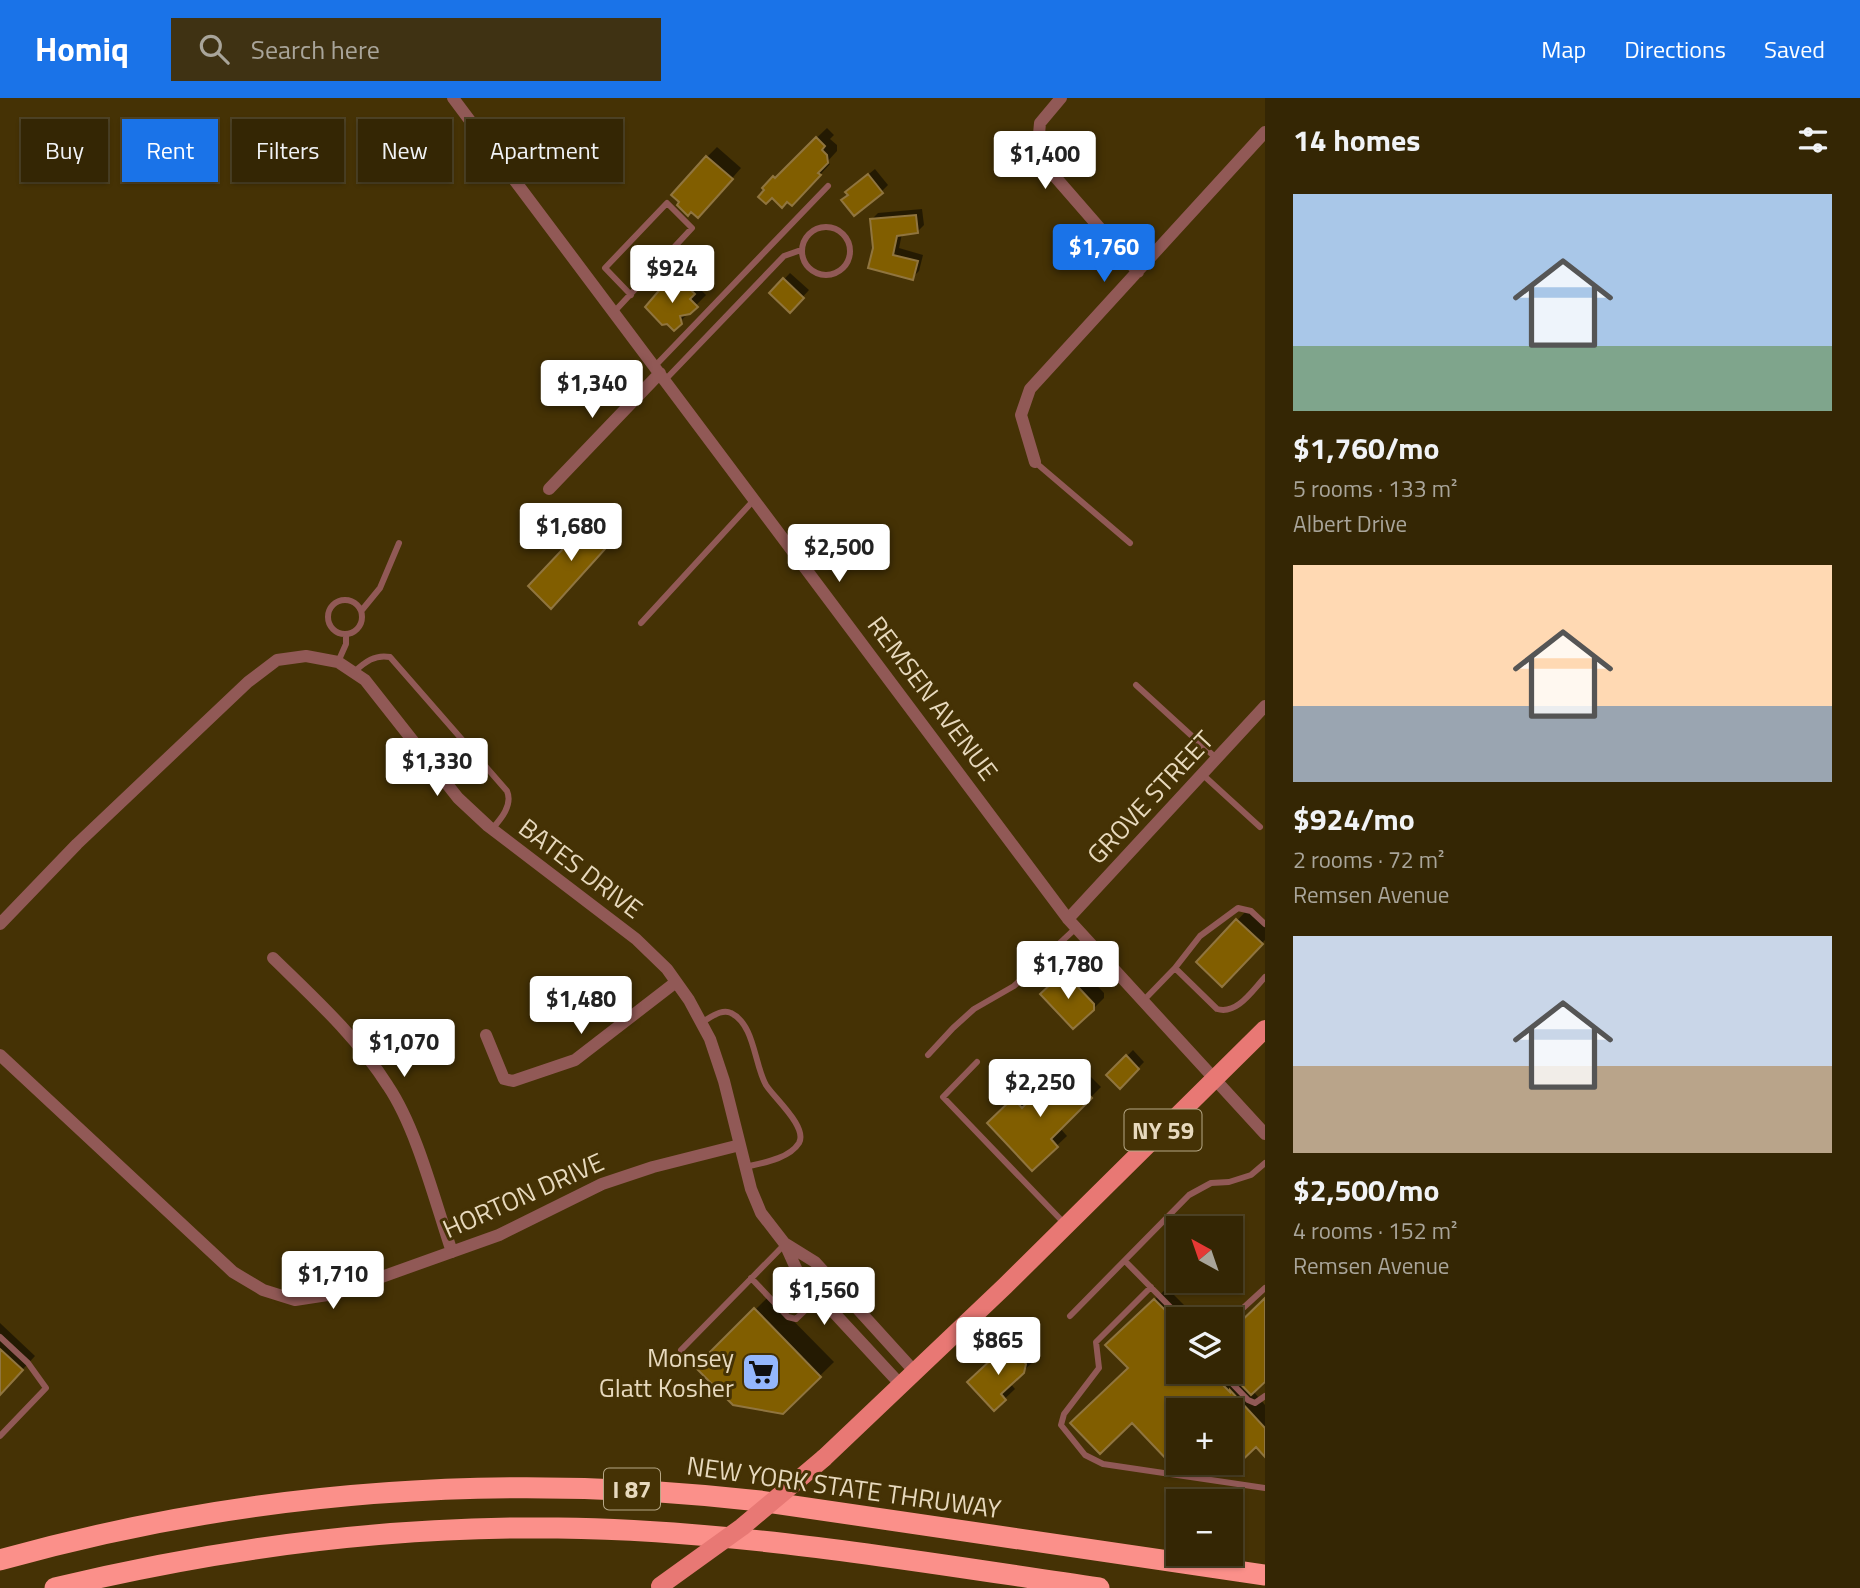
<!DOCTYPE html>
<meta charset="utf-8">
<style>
:root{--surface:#342604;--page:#3f3213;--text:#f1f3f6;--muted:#a9a59a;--line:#4e4326;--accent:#1a73e8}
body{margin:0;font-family:"Titillium Web",sans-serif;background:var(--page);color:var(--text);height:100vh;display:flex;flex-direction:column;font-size:26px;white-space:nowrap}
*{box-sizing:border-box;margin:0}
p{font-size:23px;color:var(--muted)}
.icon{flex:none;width:38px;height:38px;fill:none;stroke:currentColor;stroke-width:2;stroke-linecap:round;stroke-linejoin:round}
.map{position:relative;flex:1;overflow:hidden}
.details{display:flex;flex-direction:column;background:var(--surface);width:595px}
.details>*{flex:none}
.banner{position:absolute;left:21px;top:21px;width:665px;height:63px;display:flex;gap:14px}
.needle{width:46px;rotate:320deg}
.fabs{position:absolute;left:1166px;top:1118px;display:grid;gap:14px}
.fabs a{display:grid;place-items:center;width:77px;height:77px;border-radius:0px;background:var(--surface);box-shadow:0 2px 5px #0004,0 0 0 2px var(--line);font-size:35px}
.price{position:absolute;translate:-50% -60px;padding:0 16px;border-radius:7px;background:#fff;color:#222;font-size:23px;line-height:46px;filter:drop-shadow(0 2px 4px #0008)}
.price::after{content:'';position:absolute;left:50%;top:42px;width:21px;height:16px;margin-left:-10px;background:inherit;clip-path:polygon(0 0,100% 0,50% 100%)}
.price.on{background:var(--accent);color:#fff}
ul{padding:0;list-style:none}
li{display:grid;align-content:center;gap:14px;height:371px;padding:0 28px}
li span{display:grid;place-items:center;height:217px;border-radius:0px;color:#555}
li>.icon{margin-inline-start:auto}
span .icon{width:126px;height:126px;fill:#fffc;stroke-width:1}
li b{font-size:30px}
h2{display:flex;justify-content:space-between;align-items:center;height:84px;padding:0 28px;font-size:30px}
.chip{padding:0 24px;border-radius:0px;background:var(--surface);box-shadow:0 2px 5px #0004,0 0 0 2px var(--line);font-size:24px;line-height:63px}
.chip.on{background:var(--accent);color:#fff}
header{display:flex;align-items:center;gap:42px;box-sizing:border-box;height:98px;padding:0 35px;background:var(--accent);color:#fff}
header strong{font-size:33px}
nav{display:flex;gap:38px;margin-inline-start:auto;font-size:24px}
.search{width:490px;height:63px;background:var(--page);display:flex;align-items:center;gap:18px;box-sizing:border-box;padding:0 24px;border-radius:0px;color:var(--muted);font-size:26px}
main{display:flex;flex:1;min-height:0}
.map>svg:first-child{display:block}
.shadow{fill:#0007}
.building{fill:#815e00;stroke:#90753f;stroke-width:2}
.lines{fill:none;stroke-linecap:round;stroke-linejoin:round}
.service{stroke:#915956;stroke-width:6}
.minor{stroke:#915956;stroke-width:12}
.primary{stroke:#e87874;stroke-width:18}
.motorway{stroke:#fb908a;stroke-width:21}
.primary-bridge{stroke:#e87874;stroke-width:18}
.labels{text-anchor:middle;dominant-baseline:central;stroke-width:6;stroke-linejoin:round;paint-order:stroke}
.shield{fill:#453205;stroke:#b6a786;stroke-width:2}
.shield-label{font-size:24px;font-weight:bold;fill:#e7d9bd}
.street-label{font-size:26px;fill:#e7d9bd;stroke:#453205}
.poi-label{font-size:26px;fill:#e7d9bd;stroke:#453205;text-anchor:end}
</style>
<header>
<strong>Homiq</strong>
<div class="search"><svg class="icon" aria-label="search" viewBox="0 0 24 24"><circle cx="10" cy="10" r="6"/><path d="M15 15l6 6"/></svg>Search here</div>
<nav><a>Map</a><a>Directions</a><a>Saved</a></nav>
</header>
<main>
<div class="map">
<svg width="1265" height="1490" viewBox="0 0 1265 1490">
<rect width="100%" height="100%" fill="#453205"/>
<!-- shadow -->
<path class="shadow" d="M827 30 834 37 830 41 837 47V53L827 64 830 66 802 96 764 90Z
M717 49 741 70 708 108 707 59Z
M875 71 888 87 882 93 849 97 854 88Z
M922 111 924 127 917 134 902 136 899 150 923 157 919 173 912 180 875 151 872 121 878 115Z
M690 172 703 185 699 190 706 197 674 230 647 209 673 180 677 184Z
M790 175 809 192 790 213 771 195Z
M600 414 620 434 557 502 531 488Z
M1247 812 1265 829V842L1222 886 1198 864Z
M1075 865 1104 895V900L1093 911 1042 896Z
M1133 952 1144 964 1120 989 1108 977Z
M1073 961 1101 989 1060 1030 1067 1038 1032 1071 989 1025 1024 992 1033 1001Z
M1167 1190 1199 1222H1178V1274H1230L1265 1202V1281L1253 1293 1265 1307V1356L1256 1347 1230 1372 1223 1365H1230V1312H1178L1130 1269 1119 1235Z
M769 1198 834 1264 783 1314 698 1269Z
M0 1225 35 1258 0 1296Z
M1019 1238 1035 1256 1034 1263 1010 1285 1015 1291 994 1311 980 1274Z"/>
<!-- building -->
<path class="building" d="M816 39 825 48 822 52 827 57 828 65 818 75 821 77 792 108 787 104 782 110 772 100 766 106 758 99 764 92 762 90 773 78 775 80Z
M706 58 733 81 698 120 691 114 688 118 677 107 679 104 671 97Z
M868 76 883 95 854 118 841 102 848 97 845 94Z
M916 117 918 135 897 138 893 157 918 163 913 182 868 170 873 150 870 121Z
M678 180 695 196 690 201 698 209 690 216 680 218 682 226 674 233 667 226 662 227 645 209 662 189 666 193Z
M783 180 804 200 790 215 769 195Z
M593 419 614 441 551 511 528 488Z
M1236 821 1263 846 1222 889 1196 864Z
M1064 874 1094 906V912L1073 931 1040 896Z
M1126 957 1139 971 1120 991 1106 977Z
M1062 970 1092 1000 1051 1041 1058 1049 1032 1073 987 1025 1013 1000 1022 1010Z
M1265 1200V1284L1251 1297 1230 1275V1234Z
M1154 1201 1178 1225V1274H1210L1230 1294V1292L1265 1330V1359L1256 1349 1230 1374V1312H1178V1357L1170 1365 1132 1325 1100 1356 1070 1325 1128 1270 1105 1247Z
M754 1210 821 1279 783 1316 733 1307 695 1269Z
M1008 1246 1026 1266 1024 1275 1001 1296 1006 1302 994 1313 967 1284Z
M0 1251 23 1272 0 1297Z"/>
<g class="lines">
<!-- service -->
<path class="service" d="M802 153a24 24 0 1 1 48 0a24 24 0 1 1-48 0Z
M614 214 692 130 667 105 605 170 631 197
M655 268 828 88
M665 282 784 158 801 152
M1035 364 1130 445
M328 519a17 17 0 1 1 34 0a17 17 0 1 1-34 0Z
M362 512 380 490 399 445
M641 525 753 403
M338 564 346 546V536
M354 574C365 564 375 556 390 559L507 693C513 707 501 721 492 731
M1136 587 1216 660
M1202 676 1260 729
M1175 870 1217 911C1237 917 1252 893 1265 879
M1144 902 1175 870 1200 838 1238 810 1251 813 1265 826
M702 924C710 920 722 910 731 915 755 927 754 966 766 987 774 1000 808 1029 799 1045 789 1061 762 1065 745 1069
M928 957 953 930 974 911 1014 888 1076 830
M977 964 943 999 1065 1126
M1125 1163 1183 1222
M751 1180 788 1219 796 1221 819 1199
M1151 1189 1096 1244 1099 1270 1064 1316 1061 1327 1085 1357 1103 1366 1265 1390
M1070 1218 1189 1097 1211 1085 1229 1084 1251 1077 1265 1065
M1230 1222 1265 1190
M0 1239 28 1265 46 1290 0 1338
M681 1252 785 1146
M1221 1274 1248 1302 1255 1305 1265 1298"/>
<!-- minor -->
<path class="minor" d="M453 0 1068 821 1265 1036
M1061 0 1040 25 1037 58 1138 174
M1035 364 1021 317 1030 291 1265 34
M549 391 660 275
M1068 821 1265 608
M0 826 77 746 248 584 277 562 306 558 338 564 365 582 458 700 488 728 636 841 667 871 689 902 710 941 724 983 751 1091 761 1115 785 1146 799 1177 901 1287
M273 860C314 900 357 939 388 988 417 1031 435 1104 452 1154
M486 937 504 981 513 983 575 962 676 884
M0 957 233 1174 263 1192 295 1202 334 1196 499 1137 602 1086 653 1069 740 1047
M786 1146 815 1164 915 1274"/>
<!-- primary -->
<path class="primary" d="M824 1360 1005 1188 1265 931"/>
<!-- motorway -->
<path class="motorway" d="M0 1462C249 1392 503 1374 760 1403L1265 1477
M55 1490C220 1450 387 1428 558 1430 739 1432 920 1464 1099 1490"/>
<!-- primary-bridge -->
<path class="primary-bridge" d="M660 1488 742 1429 824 1360"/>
</g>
<!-- icons -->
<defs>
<symbol id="supermarket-square" viewBox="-11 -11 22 22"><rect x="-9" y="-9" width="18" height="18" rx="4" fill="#94b7fd" stroke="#453205"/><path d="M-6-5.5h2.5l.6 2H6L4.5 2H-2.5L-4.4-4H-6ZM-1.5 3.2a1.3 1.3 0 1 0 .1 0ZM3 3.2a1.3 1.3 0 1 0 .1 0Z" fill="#111"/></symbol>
</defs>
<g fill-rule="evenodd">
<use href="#supermarket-square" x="739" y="1252" width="44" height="44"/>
</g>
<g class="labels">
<!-- shield labels -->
<g class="shield">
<rect x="1124.5" y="1011.5" width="77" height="41" rx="5"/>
<rect x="604" y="1370.5" width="56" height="41" rx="5"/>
</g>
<g class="shield-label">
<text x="1163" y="1032">NY 59</text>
<text x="632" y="1391">I 87</text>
</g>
<!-- street labels -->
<g class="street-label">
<text transform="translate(933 600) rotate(53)">REMSEN AVENUE</text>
<text transform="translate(1150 699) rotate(-47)">GROVE STREET</text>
<text transform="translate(581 770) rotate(37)">BATES DRIVE</text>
<text transform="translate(523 1097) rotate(-24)">HORTON DRIVE</text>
<text transform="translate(844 1389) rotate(8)">NEW YORK STATE THRUWAY</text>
</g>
<!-- poi labels -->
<g class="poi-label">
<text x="734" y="1259">Monsey<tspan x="734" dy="30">Glatt Kosher</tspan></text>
</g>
</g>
</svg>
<div class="fabs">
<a><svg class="needle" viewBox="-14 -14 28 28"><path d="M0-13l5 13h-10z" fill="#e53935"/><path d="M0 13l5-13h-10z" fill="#a9a59a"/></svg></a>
<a><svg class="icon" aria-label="layers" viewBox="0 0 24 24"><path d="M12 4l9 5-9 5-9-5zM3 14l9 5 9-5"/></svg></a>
<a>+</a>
<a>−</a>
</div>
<b class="price" style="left:1045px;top:93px">$1,400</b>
<b class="price on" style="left:1104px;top:186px">$1,760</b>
<b class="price" style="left:672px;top:207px">$924</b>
<b class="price" style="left:592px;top:322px">$1,340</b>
<b class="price" style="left:571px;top:465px">$1,680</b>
<b class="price" style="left:839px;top:486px">$2,500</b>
<b class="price" style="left:437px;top:700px">$1,330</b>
<b class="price" style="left:1068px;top:903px">$1,780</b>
<b class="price" style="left:581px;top:938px">$1,480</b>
<b class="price" style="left:404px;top:981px">$1,070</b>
<b class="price" style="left:1040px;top:1021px">$2,250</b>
<b class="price" style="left:333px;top:1213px">$1,710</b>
<b class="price" style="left:824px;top:1229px">$1,560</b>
<b class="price" style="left:998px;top:1279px">$865</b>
<div class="banner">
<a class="chip">Buy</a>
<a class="chip on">Rent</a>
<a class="chip">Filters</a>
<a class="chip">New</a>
<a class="chip">Apartment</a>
</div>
</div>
<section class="details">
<h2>14 homes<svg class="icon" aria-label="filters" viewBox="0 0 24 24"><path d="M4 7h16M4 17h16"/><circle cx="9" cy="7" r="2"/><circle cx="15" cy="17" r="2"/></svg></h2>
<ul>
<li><span style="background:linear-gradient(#a9c7e8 70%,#7fa58c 0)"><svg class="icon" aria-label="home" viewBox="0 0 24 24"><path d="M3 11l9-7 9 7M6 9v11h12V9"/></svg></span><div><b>$1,760/mo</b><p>5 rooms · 133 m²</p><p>Albert Drive</p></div></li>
<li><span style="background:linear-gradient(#ffd9b3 65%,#9aa5b1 0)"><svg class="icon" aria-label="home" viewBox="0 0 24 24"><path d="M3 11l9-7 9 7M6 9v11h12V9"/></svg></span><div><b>$924/mo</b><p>2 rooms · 72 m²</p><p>Remsen Avenue</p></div></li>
<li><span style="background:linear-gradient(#c9d6e8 60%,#b9a48a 0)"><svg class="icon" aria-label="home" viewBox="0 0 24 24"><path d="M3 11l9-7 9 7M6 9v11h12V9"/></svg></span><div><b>$2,500/mo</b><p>4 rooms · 152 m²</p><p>Remsen Avenue</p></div></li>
</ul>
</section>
</main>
